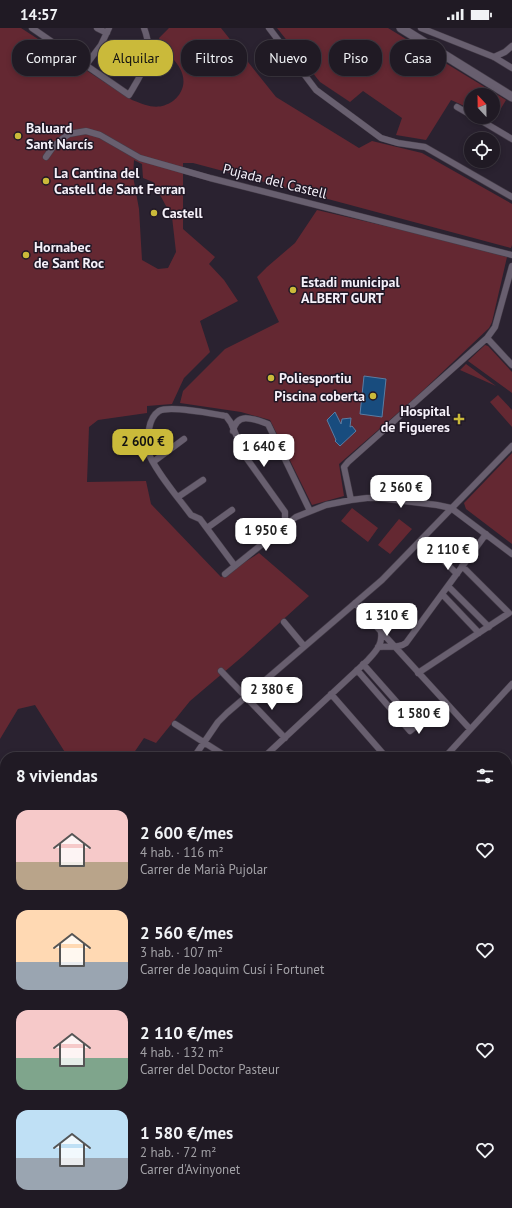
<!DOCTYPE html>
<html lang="es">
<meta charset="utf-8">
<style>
:root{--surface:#201a24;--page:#28232c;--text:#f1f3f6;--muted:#a2a1a6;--line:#3d3841;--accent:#caba3a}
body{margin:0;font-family:"PT Sans",sans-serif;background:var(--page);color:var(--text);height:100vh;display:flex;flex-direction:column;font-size:15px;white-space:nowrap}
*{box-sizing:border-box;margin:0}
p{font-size:13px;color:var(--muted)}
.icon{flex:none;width:22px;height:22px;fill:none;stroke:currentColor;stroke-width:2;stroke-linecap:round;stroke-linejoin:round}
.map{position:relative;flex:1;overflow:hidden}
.side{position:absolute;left:0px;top:724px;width:512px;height:456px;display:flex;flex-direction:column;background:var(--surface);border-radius:16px 16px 0 0;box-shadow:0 2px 6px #0003,0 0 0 1px var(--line)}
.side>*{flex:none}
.guide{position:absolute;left:12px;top:12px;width:488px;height:36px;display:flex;gap:8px}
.needle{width:26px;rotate:338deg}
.fabs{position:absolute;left:464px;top:60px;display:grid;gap:8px}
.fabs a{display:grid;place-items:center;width:36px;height:36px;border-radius:50%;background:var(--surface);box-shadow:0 2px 6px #0003,0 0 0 1px var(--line);font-size:20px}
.price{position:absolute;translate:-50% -34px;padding:0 9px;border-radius:8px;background:#fff;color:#222;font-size:13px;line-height:26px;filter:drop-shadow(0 1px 2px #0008)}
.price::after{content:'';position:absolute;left:50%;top:24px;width:12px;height:9px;margin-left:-6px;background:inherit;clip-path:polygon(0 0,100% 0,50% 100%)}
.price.current{background:var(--accent);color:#111}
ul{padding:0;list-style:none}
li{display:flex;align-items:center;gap:12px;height:100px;padding:0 16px}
li span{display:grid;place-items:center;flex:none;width:112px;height:80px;border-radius:12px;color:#555}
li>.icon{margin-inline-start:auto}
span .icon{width:48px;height:48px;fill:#fffc;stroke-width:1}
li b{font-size:17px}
h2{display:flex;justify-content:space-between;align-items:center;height:48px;padding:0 16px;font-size:17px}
.chip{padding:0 14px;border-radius:16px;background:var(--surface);box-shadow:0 2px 6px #0003,0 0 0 1px var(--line);font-size:14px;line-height:36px}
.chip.current{background:var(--accent);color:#111}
.status{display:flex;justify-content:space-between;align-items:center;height:28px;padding:0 20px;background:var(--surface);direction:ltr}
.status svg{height:11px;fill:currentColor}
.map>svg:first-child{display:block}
.green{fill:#642832;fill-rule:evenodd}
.water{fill:#184c7e;stroke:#5a7da3}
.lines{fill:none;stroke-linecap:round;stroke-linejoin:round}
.stream{stroke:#5a7da3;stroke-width:1.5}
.minor-casing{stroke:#453d49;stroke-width:7}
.tertiary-casing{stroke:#453d49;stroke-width:9}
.secondary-casing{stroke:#453d49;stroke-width:10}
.primary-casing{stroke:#453d49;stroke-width:11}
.minor{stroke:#685f6f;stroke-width:6}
.tertiary{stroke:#685f6f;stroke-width:8}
.secondary{stroke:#685f6f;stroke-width:9}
.primary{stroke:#7f7db1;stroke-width:10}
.poi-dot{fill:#caba3a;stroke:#201826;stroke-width:1.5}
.labels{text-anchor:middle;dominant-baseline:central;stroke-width:3;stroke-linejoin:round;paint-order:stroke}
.poi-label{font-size:14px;font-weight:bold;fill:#f5f0f9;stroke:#201826;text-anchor:start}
.street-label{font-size:14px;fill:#f5f0f9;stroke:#201826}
</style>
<div class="status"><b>14:57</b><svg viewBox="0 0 49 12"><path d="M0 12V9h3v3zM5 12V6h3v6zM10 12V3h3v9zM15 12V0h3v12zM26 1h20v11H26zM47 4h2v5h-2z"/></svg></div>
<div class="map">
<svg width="512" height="1180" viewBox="0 0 512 1180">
<rect width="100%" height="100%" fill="#2a2230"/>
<!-- green -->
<path class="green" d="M0 0H21L132 72C148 78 158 83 173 73 178 69 181 65 183 58 187 37 165 28 159 10L169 0H221L276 69 359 120 372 113 422 125 512 176V217L511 220 193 135H183V201L215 229 209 236 224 252 238 273 200 293 210 324 184 350 172 376 147 378V385L98 392 89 399 87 454 146 453 151 476 221 549 259 525 309 568 243 628 190 673 156 715 144 710 131 729H68L35 677 18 681 0 711ZM134 132 142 136 143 150 153 154 172 189 176 224 168 240 158 241 142 232 139 181 133 148Z
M277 0H388L506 72 494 92 487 89H493V67H471V81L451 72 426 112 396 107 402 90 363 63 350 74 320 54Z
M317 182 428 208 507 229 492 294 489 300 415 370 339 436 344 468 312 477 270 392 241 384 180 375 183 363 225 321 279 294 257 249 267 239 295 215Z
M485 317 488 318 512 344V365L468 333Z
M466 336 496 358 460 342Z
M498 367 512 382V399L490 374Z
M512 425V516L466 481 464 475Z
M352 480 378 500 368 514 341 493Z
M399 491 412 501 390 526 378 517Z"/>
<!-- water -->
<path class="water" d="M364 348 386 351 382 389 360 386Z
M335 384 341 396 342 391 351 390 350 399 352 398 356 403 340 418 335 413 336 412 327 392Z"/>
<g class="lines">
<!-- stream -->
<path class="stream" d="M0 984 5 982"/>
<defs>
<path id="minor" d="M32 0 129 67C143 43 155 28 144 0
M97 0 107 5
M269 0 316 62 381 110 398 115 425 119 512 169
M421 0 494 29 512 40
M494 29 505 24 512 18
M86 37 101 17 109 0
M457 79 471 87
M475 89 512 111
M46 129 53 119 62 111 69 106 86 103 100 107 140 130 210 150 512 227
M487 310 512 337
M233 403C237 383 254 391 268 396L310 483
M153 434 184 411
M178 469 203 452
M351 472 344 439 348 434 487 310 495 299 512 238
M207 500 232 482
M427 516 457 546
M235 538 200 491 191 487C180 472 152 439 148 423 147 416 148 408 149 401 150 395 153 387 159 383 170 377 213 386 226 388L231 395 245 428 285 484V497
M225 546 296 489 326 477 351 472 367 470H379L437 477 451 480 512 526
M448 558 489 599
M442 566 479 605
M355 575 470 701
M284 594 304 618
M378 619C388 618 398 621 406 615L486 506
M357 642 410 703 417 697 363 636
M221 643 285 710
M418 645 509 585 462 538
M331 666 386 729
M175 696 227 729
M194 729 218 694 227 685 382 552 512 418
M264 729 367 633C375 624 383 617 381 604
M445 729 512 656
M507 835 512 828
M0 855 5 851
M0 886 5 879
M0 923 5 914
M507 956 512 958
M0 962 5 954
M0 1016 5 1018
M507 1017 512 998
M507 1063 512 1061
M0 1079 5 1076
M0 1153 5 1159
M18 1175 22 1180
M325 1175 330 1180
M381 1180 386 1175
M411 1180V1175
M481 1180 482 1175"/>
<path id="tertiary" d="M0 795 5 797"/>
<path id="secondary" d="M401 0 512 69
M507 1053 512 1033"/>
<path id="primary" d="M507 1096C512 1101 512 1108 507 1114
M472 1180 474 1175"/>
</defs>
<!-- minor casing -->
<use href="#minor" class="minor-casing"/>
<!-- tertiary casing -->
<use href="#tertiary" class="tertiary-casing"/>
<!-- secondary casing -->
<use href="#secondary" class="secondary-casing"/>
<!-- primary casing -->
<use href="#primary" class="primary-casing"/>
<!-- minor -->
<use href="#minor" class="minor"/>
<!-- tertiary -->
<use href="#tertiary" class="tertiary"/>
<!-- secondary -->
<use href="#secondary" class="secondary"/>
<!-- primary -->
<use href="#primary" class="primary"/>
</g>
<!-- markers -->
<g class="poi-dot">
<circle cx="18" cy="108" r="4"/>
<circle cx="46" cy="153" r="4"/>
<circle cx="154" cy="185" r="4"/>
<circle cx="26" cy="227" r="4"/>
<circle cx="293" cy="262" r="4"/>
<circle cx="271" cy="350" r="4"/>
<circle cx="373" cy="368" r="4"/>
<path d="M457 385h4v4h4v4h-4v4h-4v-4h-4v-4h4z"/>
</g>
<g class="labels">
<!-- poi labels -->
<g class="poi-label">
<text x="26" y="100">Baluard<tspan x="26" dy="16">Sant Narcís</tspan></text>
<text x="54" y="145">La Cantina del<tspan x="54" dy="16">Castell de Sant Ferran</tspan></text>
<text x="162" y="185">Castell</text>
<text x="34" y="219">Hornabec<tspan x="34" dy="16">de Sant Roc</tspan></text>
<text x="301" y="254">Estadi municipal<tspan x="301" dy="16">ALBERT GURT</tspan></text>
<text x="279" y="350">Poliesportiu</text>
<text x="365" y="368" text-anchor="end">Piscina coberta</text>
<text x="450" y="383" text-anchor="end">Hospital<tspan x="450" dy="16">de Figueres</tspan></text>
</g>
<!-- street labels -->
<g class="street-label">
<text transform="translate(275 153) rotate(14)">Pujada del Castell</text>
</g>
</g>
</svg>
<div class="fabs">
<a><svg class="needle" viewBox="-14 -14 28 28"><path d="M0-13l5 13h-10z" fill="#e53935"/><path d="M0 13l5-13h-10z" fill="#a2a1a6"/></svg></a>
<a><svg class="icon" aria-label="locate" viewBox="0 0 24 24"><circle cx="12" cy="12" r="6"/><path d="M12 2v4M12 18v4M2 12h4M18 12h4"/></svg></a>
</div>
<b class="price current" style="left:143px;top:435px">2 600 €</b>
<b class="price" style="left:264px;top:440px">1 640 €</b>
<b class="price" style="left:401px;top:481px">2 560 €</b>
<b class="price" style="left:266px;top:524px">1 950 €</b>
<b class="price" style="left:448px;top:543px">2 110 €</b>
<b class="price" style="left:387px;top:609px">1 310 €</b>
<b class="price" style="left:272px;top:683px">2 380 €</b>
<b class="price" style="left:419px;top:707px">1 580 €</b>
<div class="guide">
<a class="chip">Comprar</a>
<a class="chip current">Alquilar</a>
<a class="chip">Filtros</a>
<a class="chip">Nuevo</a>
<a class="chip">Piso</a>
<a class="chip">Casa</a>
</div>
<section class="side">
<h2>8 viviendas<svg class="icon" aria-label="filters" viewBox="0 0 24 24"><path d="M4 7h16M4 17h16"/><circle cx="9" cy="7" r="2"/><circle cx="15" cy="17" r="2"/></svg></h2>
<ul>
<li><span style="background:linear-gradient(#f6c9c9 65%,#b9a48a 0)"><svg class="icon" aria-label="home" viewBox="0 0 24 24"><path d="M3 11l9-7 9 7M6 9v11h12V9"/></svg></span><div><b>2 600 €/mes</b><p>4 hab. · 116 m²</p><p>Carrer de Marià Pujolar</p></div><svg class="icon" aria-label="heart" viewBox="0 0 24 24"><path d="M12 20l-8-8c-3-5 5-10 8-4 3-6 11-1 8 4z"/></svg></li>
<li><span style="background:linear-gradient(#ffd9b3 65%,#9aa5b1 0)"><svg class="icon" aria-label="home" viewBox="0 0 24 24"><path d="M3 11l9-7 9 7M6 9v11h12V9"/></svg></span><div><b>2 560 €/mes</b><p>3 hab. · 107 m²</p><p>Carrer de Joaquim Cusí i Fortunet</p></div><svg class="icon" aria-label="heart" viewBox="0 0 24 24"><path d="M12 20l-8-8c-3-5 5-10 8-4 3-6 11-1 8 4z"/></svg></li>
<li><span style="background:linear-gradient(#f6c9c9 60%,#7fa58c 0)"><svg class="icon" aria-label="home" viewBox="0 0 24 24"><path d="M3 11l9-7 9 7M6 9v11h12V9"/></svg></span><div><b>2 110 €/mes</b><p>4 hab. · 132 m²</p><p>Carrer del Doctor Pasteur</p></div><svg class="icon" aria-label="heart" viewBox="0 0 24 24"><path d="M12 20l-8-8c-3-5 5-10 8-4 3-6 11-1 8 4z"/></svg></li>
<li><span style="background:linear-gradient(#bfe0f5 60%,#9aa5b1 0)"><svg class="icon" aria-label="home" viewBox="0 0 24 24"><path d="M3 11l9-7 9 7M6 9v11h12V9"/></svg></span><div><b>1 580 €/mes</b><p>2 hab. · 72 m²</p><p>Carrer d'Avinyonet</p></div><svg class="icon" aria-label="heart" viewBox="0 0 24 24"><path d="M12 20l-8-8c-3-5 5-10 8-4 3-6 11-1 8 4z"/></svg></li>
</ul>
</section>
</div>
